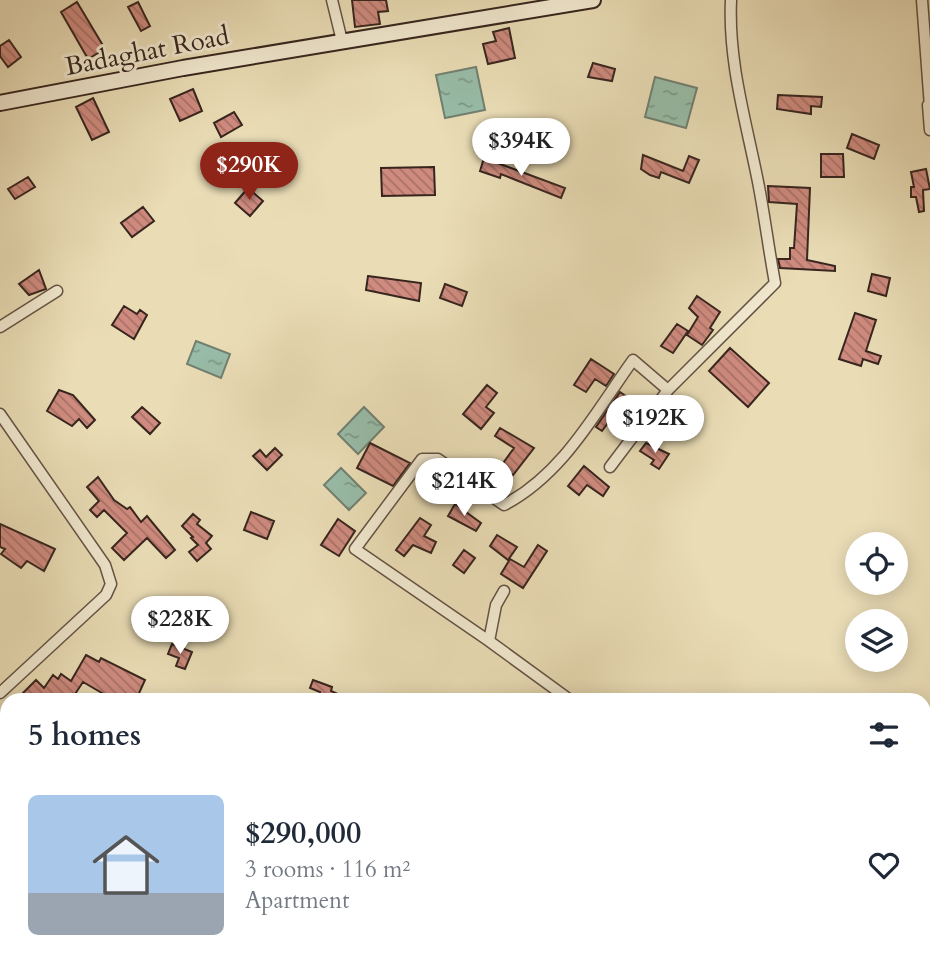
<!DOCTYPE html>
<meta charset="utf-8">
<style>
:root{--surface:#fff;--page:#f6f6f7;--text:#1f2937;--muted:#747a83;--line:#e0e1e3;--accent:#8f2418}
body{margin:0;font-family:Cardo,serif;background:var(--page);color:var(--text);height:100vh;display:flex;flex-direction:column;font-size:26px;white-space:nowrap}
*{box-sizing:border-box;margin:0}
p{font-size:23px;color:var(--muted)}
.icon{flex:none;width:38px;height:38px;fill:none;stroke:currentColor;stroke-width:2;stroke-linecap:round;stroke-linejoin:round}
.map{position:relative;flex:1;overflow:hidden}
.side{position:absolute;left:0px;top:693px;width:931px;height:275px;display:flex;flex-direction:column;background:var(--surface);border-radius:21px 21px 0 0;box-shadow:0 4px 18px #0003}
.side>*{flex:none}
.buttons{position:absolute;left:845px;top:532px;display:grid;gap:14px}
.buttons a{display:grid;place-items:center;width:63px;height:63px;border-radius:50%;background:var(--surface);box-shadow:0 4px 18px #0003;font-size:35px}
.price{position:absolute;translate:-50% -60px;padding:0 16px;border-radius:24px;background:#fff;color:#222;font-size:23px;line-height:46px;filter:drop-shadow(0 2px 4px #0008)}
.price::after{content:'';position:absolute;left:50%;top:42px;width:21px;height:16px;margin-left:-10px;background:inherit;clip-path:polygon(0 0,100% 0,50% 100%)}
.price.on{background:var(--accent);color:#fff}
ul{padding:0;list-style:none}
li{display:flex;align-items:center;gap:21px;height:175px;padding:0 28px}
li+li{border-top:2px solid var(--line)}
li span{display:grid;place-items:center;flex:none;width:196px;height:140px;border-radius:10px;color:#555}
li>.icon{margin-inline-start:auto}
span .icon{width:84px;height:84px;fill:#fffc;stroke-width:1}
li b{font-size:30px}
h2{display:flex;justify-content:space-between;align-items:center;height:84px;padding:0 28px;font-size:30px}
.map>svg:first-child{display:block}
.water{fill:url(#water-ripples);stroke:#718071;stroke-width:2}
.building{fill:url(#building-back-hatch);stroke:#37251e;stroke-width:2}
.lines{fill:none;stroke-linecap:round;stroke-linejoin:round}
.minor-casing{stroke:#645344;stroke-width:13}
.secondary-casing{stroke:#37251e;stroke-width:18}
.minor{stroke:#f1e9d0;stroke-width:10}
.secondary{stroke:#f1e9d0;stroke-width:14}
.labels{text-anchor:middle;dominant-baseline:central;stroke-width:6;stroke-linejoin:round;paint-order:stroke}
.street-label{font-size:26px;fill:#37251e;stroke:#f1e9d0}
</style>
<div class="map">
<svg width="930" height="967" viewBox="0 0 930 967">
<defs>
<pattern id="water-ripples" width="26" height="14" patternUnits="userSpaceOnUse" patternTransform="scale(1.75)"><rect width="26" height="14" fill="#98bda9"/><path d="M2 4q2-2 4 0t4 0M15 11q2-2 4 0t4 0" fill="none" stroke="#7d9989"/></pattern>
<pattern id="building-back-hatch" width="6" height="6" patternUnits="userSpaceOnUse" patternTransform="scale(1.75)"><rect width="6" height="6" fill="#cf8b7f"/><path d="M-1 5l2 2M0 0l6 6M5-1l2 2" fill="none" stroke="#a97167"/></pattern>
</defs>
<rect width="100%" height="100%" fill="#eaddb6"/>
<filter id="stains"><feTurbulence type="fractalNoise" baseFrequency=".00286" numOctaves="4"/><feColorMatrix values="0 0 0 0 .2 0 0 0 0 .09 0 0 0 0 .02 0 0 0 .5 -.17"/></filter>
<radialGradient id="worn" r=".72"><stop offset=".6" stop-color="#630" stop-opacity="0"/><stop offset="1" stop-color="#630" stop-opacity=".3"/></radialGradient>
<!-- water -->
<path class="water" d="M476 67 485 110 445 118 436 75Z
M655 77 697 88 686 128 645 117Z
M196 341 230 354 221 378 187 364Z
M364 407 384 427 358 454 338 434Z
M341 468 366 493 349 510 324 485Z"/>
<!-- building -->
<path class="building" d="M352 0H386L388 11 378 12 380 24 355 27Z
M77 2 105 49 88 59 61 12Z
M138 2 150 26 141 31 128 7Z
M509 28 515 58 488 64 483 44 496 41 493 32Z
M9 40 21 57 8 67 0 56V46Z
M593 63 615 69 612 81 588 77Z
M193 89 202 111 180 121 170 99Z
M778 95 822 97 821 107 811 106V114L777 109Z
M93 98 109 132 92 140 76 107Z
M234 112 242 125 221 137 214 123Z
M852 134 879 145 874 159 847 148Z
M821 154H843L844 177H821Z
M643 155 683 171 689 156 699 160 689 183 661 172 659 178 650 175 641 169Z
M484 158 565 188 561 198 501 174 500 178 480 171Z
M434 167 435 195 382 196 381 168Z
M926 169 930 189 923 190 924 211 919 212 916 197H911V187H914L911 172Z
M28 177 35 187 15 199 8 189Z
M768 186 810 188 807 260 835 266V271L780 268 778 259H790V248H794L797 204 769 202Z
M248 188 263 201 250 216 235 203Z
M143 207 154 221 132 237 121 223Z
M39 270 46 289 29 295 19 284Z
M872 274 890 278 886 296 868 291Z
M368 276 421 283 419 301 366 290Z
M445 284 467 292 462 306 440 298Z
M697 296 720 312 710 328 713 330 702 345 687 335 698 317 689 308Z
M124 306 137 314 140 310 147 315 134 339 112 325Z
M855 313 876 320 866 351 881 356 878 364 863 359 861 366 839 359Z
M677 324 688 331 673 353 661 346Z
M730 348 769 383 748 407 709 371Z
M591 359 614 374 606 386 595 379 586 392 574 385Z
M487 385 497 393 486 407 494 413 481 429 463 414Z
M59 390 73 395 95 420 87 428 79 419 72 426 47 411Z
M620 392 627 397 602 431 596 427Z
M142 407 160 423 150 434 132 417Z
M500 428 534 448 513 475 501 466 514 448 495 436Z
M370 443 410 463 393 486 357 468Z
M646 443 669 454 659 469 651 464 654 460 640 451Z
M275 448 282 455 267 470 253 456 260 450 266 457Z
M584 466 609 487 603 496 587 485 579 495 568 486Z
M98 477 114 500 127 509 130 507 141 522 147 516 175 550 166 558 147 538 124 560 112 548 127 533 104 510 97 517 90 510 99 501 87 487Z
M455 504 481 523 476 531 448 516Z
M251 512 274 521 267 539 244 530Z
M193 514 200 520 197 524 212 536 206 543 211 549 197 561 189 552 198 545 191 538 193 537 182 526Z
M420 518 431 525 424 536 436 542 431 553 413 545 404 556 396 550Z
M338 519 355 531 339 556 321 545Z
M0 524 55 549 44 571 27 561 21 568 1 554 5 549 0 547Z
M497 535 517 547 508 560 490 546Z
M538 545 547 551 523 588 501 574 510 559 524 567Z
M464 550 475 558 464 573 453 565Z
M173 598 183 602 167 638 138 627 149 608 166 613Z
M172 644 192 652 185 669 176 666 179 658 168 654Z
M86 655 99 662 101 658 145 680 136 700H114L83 682 71 700H62L55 695 50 700H16L36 680 44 688 53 675 58 679 61 674 71 681Z
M313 680 332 687 331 691 351 700H327L318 696 320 692 310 688Z"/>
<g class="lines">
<defs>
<path id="minor" d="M332 0 342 41
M922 0 930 107
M928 105 930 130
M0 327 57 291
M0 414 105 565 111 584 106 595 0 693
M610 467 668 390 775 283C769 251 765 219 759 187 747 124 728 64 731 0
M504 591 496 605 489 641 570 700
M489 641 355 549 422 459H438L504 505C563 474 595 413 633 360L668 390
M0 765 7 771
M924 780 930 781
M0 867 7 871
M161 961 172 967
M512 967 515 961"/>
<path id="secondary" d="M0 103 183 68 593 0"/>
</defs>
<!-- minor casing -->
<use href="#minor" class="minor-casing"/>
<!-- secondary casing -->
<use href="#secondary" class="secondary-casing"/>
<!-- minor -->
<use href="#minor" class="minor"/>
<!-- secondary -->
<use href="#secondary" class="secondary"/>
</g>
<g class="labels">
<!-- street labels -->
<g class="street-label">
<text transform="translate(147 51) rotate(-11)">Badaghat Road</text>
</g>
</g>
<rect width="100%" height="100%" filter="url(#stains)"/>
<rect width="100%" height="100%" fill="url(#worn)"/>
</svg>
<div class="buttons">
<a><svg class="icon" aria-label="locate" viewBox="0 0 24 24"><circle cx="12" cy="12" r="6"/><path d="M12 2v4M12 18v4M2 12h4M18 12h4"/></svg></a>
<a><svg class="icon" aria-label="layers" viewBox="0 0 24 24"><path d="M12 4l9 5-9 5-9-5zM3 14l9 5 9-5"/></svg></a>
</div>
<b class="price" style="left:521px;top:178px">$394K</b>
<b class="price on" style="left:249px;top:202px">$290K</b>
<b class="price" style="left:655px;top:455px">$192K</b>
<b class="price" style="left:464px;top:518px">$214K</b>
<b class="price" style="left:180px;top:656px">$228K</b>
<section class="side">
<h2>5 homes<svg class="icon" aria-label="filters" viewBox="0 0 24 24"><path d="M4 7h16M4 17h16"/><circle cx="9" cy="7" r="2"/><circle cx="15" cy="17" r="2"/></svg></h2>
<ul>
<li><span style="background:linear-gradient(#a9c7e8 70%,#9aa5b1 0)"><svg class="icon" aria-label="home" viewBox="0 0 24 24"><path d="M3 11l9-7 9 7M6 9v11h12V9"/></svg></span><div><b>$290,000</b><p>3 rooms · 116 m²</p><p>Apartment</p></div><svg class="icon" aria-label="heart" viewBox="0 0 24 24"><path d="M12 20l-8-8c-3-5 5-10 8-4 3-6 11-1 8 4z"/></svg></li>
</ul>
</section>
</div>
